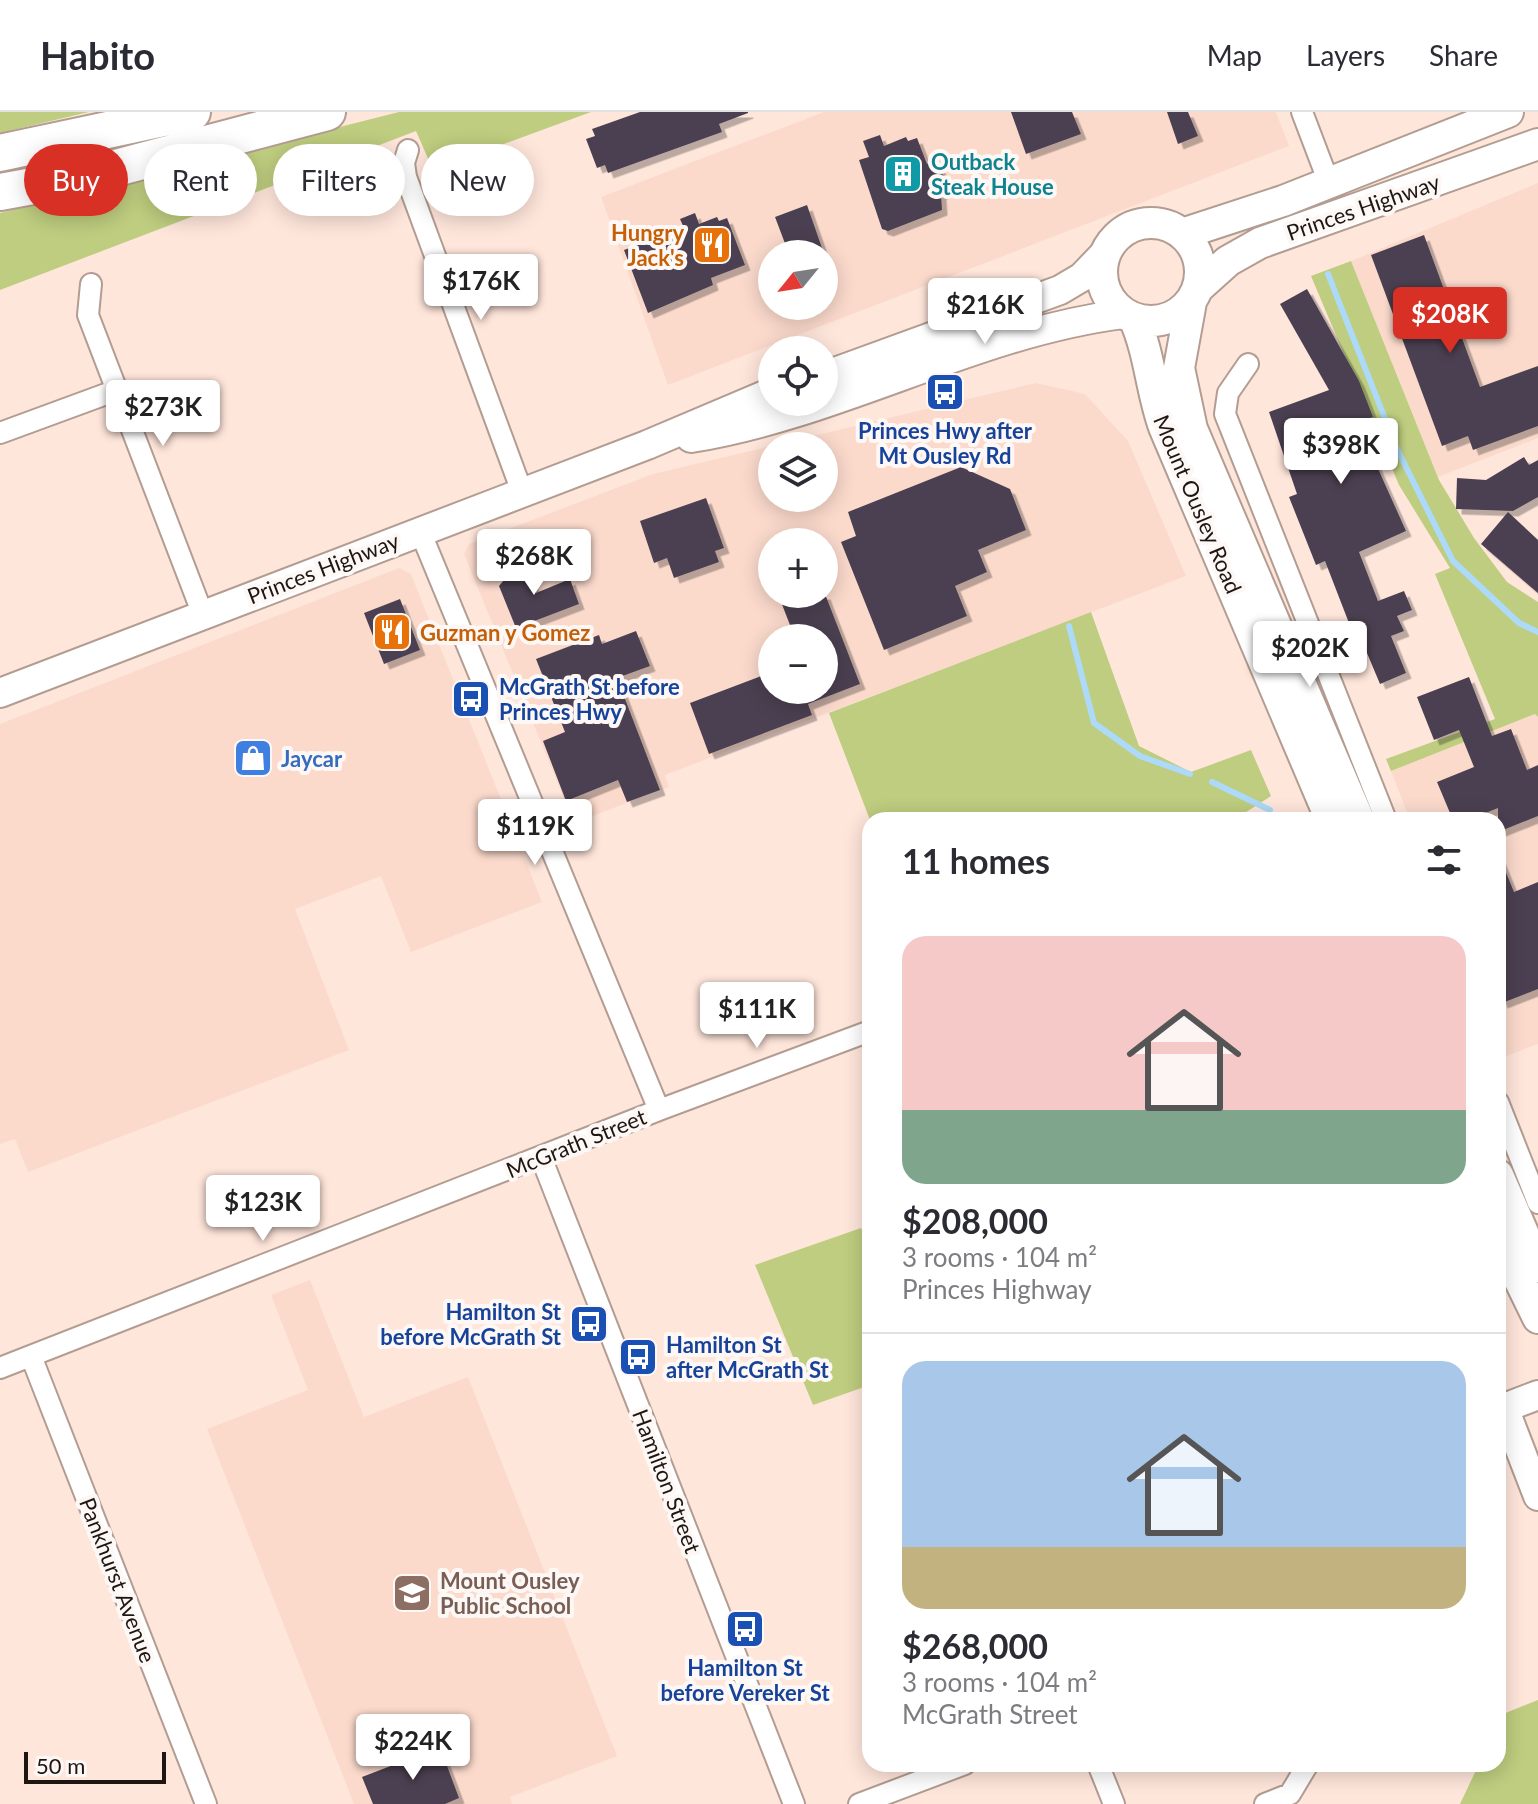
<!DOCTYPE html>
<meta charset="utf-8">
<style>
:root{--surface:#fff;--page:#f7f7f7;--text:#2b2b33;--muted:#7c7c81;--line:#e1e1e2;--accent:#d93025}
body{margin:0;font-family:Lato,sans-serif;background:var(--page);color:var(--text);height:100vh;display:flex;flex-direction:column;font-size:30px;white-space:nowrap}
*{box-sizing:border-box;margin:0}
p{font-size:26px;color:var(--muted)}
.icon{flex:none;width:44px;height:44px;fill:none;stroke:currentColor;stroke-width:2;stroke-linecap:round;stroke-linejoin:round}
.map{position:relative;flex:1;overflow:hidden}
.details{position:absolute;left:862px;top:700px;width:644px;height:960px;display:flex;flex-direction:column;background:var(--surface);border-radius:24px;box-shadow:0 4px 20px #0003}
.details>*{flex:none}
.banner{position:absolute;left:24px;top:32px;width:718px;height:72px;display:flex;gap:16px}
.needle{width:52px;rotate:240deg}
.controls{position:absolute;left:758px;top:128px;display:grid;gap:16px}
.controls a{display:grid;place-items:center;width:80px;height:80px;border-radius:50%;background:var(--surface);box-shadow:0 4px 20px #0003;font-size:40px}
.scale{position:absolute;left:24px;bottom:20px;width:142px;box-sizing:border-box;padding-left:8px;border:4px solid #1e1612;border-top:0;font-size:22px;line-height:28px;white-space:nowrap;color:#1e1612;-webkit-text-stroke:6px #fdf8f5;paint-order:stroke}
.price{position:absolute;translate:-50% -68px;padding:0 18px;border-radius:8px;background:#fff;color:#222;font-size:26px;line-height:52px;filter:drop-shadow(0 2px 4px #0008)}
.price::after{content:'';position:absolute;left:50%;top:48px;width:24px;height:18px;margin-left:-12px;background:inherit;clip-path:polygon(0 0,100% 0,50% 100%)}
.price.selected{background:var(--accent);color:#fff}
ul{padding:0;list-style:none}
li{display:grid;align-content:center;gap:16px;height:424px;padding:0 40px}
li+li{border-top:2px solid var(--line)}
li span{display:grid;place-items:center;height:248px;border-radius:24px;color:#555}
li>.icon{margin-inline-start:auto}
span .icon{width:144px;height:144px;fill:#fffc;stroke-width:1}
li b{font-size:34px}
h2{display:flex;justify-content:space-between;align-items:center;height:96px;padding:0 40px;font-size:34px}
.tag{padding:0 28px;border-radius:36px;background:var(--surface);box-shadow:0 4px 20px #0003;font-size:28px;line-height:72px}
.tag.selected{background:var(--accent);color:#fff}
header{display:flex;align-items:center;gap:48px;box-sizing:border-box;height:112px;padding:0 40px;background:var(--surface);border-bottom:2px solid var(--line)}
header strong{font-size:38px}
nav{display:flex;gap:44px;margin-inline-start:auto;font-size:28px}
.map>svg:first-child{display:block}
.built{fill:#fbdacc;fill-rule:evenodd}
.green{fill:#becd7f}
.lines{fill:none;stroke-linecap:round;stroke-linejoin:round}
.stream{stroke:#acdaf8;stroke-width:6}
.building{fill:#4b4051;filter:url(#shadow)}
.street-casing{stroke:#b39c91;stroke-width:24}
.secondary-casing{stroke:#b39c91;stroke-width:32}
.primary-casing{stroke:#b39c91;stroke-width:34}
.highway-casing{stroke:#b39c91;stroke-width:40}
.street{stroke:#fff;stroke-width:20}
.secondary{stroke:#fff;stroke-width:28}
.primary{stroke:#fff;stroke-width:30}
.highway{stroke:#fff;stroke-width:36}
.labels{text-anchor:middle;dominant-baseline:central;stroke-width:8;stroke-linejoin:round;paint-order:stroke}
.culture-label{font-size:22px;font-weight:bold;fill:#0d838f;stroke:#fdf8f5;text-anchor:start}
.street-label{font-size:22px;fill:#1e1612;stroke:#fdf8f5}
.food-label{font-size:22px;font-weight:bold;fill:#c56008;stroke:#fdf8f5;text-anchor:end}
.transit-label{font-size:22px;font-weight:bold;fill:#164399;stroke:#fdf8f5}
.shop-label{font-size:22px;font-weight:bold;fill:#366cbe;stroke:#fdf8f5;text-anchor:start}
.education-label{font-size:22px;font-weight:bold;fill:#785e54;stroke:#fdf8f5;text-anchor:start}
</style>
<header>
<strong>Habito</strong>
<nav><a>Map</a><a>Layers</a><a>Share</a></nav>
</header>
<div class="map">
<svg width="1538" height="1692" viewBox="0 0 1538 1692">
<defs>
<filter id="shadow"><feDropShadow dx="5.5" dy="5.5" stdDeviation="0" flood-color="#0004"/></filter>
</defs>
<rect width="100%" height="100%" fill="#ffe6db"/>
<!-- built -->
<path class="built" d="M824 0H1276L1289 34 668 273 601 85ZM772 142H824V194H772Z
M1538 71V326L1438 365 1351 149Z
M1036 271 1085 282 1128 329 1186 464 665 663 669 675 574 711 464 442 469 432 653 362ZM772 334H824V386H772ZM772 430H824V482H772ZM772 526H824V578H772Z
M399 456 411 462 542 790 411 840 381 764 295 797 349 938 28 1060 15 1027 0 1032V612Z
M1535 602 1538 605V932L1504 945 1498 929V708H1410L1391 659Z
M310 1168 364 1305 468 1265 617 1644 510 1685 512 1692H354L207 1317 308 1278 271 1183Z"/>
<!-- green -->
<path class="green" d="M0 0H89L0 21Z
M399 0H591L433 58 416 19 0 178V101Z
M1351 149 1439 368 1474 426 1507 470 1538 490V605L1535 602 1391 659 1386 647 1495 607 1435 462 1450 456 1399 373 1311 164Z
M1091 500 1139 634 1191 660 1251 638 1271 684 1234 708H1016L999 700 977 708H870L829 601Z
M861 1116 870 1135V1273L813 1293 755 1153Z
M1538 1588V1692H1460L1479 1652H1498V1604Z"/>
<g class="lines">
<!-- stream -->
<path class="stream" d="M1328 162 1397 337 1453 449 1519 511 1538 520
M1069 514 1094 611 1140 644 1190 662
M1212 670 1270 698"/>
</g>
<!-- building -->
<path class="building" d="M640 0H748V1L719 12 722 20 608 61 605 53 597 56 586 27 595 24 592 17Z
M1011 0H1072L1081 22 1026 42Z
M1167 0H1188L1198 24 1178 32Z
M880 23 884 34 906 25 908 29 917 26 927 52 937 48 949 79 941 82 942 98 888 119 882 117 859 48 869 45 863 29Z
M807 93 822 136 807 142H789L775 105Z
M695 101 699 112 717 105 719 109 727 106 745 153 711 166 713 173 648 201 624 138 684 116 680 107Z
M1424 123 1480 275 1538 254V314L1473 338 1468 324 1442 334 1371 143Z
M1307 177 1359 269 1373 305 1367 307 1379 337 1371 341 1406 419 1359 440 1378 489 1404 479 1412 498 1397 504 1404 519 1391 524 1406 561 1380 572 1359 522 1354 524 1325 449 1316 453 1289 385 1297 382 1269 300 1329 278 1280 192Z
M1524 345 1529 353 1538 348V385L1513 399 1456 397 1457 366 1486 368Z
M961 355 1010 377 1026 418 978 438 987 460 955 474 967 504 884 538 841 430 856 424 848 400Z
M706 386 724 436 715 439 719 450 674 466 667 446 654 451 640 409Z
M1508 400 1538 428V481L1481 432Z
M525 450 536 481 570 467 579 492 516 516 499 474 504 468 501 460Z
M778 482H825L860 572 808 592 812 603 709 642 690 591 772 560V578H824V526H795Z
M400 487 420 538 384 552 364 501Z
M636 519 650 554 617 566 660 678 627 690 618 668 566 689 543 629 565 620 536 547 599 523 602 532Z
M1469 565 1492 624 1511 617 1527 658 1538 653V704L1498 720V696L1468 708H1453L1437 670 1474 655 1459 618 1434 628 1417 585Z
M1498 741 1514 780 1538 770V877L1502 891 1498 880Z
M440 1635 459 1686 445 1692H373L362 1665Z"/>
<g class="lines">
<defs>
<path id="street" d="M1302 0 1329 71
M408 38 404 51 406 65 522 380
M91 172 88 203 203 503
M1248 252 1228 281 1225 302 1386 708
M0 321 117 278
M1498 990 1538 1091
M659 998 870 919
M541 1045 794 1692
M31 1244 206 1692
M0 1256 659 998 420 419
M1098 1652 1114 1692
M859 1692 965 1652
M1265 1692 1290 1682 1308 1652"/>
<path id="secondary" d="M824 264 1060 178 1082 165 1106 140
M691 326C840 302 974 221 1123 202
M0 581 647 333 772 280
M1538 1283 1504 1296 1538 1384"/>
<path id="primary" d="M1102 160a49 49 0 1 1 98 0a49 49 0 1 1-98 0Z
M1182 122 1283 89 1508 0
M1199 175 1228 149 1260 131 1538 32
M1191 190 1179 256 1192 317 1359 708
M1134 206C1150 242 1151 279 1164 315L1331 708
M1498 1063 1538 1155
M1498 1124 1538 1206"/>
<path id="highway" d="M0 41 192 0
M0 80 82 65 327 0"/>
</defs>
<!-- street casing -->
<use href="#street" class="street-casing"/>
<!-- secondary casing -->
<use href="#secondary" class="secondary-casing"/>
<!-- primary casing -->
<use href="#primary" class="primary-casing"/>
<!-- highway casing -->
<use href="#highway" class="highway-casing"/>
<!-- street -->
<use href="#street" class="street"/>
<!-- secondary -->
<use href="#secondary" class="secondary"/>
<!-- primary -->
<use href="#primary" class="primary"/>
<!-- highway -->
<use href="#highway" class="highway"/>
</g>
<!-- icons -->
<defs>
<symbol id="building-square" viewBox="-11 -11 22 22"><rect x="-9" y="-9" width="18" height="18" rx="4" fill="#0f9aa8" stroke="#fdf8f5"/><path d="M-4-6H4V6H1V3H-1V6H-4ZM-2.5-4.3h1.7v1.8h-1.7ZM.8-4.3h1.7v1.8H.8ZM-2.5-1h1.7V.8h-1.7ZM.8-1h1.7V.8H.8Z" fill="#fff"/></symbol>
<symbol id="restaurant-square" viewBox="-11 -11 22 22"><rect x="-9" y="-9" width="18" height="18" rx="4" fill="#e8710a" stroke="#fdf8f5"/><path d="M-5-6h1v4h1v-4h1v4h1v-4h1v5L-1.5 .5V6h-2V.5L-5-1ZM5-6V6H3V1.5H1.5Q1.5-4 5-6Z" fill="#fff"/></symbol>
<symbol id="bus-square" viewBox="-11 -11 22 22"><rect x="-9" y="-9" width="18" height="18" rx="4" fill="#1a4fb4" stroke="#fdf8f5"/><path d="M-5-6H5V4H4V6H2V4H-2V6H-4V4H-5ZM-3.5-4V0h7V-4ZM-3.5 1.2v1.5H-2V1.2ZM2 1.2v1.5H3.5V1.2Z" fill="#fff"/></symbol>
<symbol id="shop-square" viewBox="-11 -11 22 22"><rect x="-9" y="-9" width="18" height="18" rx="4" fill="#3f7fe0" stroke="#fdf8f5"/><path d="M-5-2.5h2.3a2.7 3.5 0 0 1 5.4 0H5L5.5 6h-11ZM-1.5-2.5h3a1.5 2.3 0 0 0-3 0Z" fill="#fff"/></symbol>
<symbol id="school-square" viewBox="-11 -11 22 22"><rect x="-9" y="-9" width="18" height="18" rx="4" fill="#8d6e63" stroke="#fdf8f5"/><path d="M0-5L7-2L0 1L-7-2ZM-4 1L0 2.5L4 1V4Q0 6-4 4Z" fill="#fff"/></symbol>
</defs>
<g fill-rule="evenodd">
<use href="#building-square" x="881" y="40" width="44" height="44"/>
<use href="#restaurant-square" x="690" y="111" width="44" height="44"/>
<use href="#bus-square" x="923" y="258" width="44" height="44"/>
<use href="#restaurant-square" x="370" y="498" width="44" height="44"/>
<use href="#bus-square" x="449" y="565" width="44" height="44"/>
<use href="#shop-square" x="231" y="624" width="44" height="44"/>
<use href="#bus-square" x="567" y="1190" width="44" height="44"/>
<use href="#bus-square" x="616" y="1223" width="44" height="44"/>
<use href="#school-square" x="390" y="1459" width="44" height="44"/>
<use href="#bus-square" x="723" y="1495" width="44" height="44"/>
</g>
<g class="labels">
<!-- culture labels -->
<g class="culture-label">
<text x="931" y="49">Outback<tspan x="931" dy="25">Steak House</tspan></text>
</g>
<!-- street labels -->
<g class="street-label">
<text transform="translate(1363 95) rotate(-19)">Princes Highway</text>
<text transform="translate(1198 392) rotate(67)">Mount Ousley Road</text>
<text transform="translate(323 456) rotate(-21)">Princes Highway</text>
<text transform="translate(576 1031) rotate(-22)">McGrath Street</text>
<text transform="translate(667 1369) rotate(69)">Hamilton Street</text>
<text transform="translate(118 1468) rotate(69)">Pankhurst Avenue</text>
</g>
<!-- food labels -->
<g class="food-label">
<text x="684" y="120">Hungry<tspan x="684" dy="25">Jack's</tspan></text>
<text x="420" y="520" text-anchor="start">Guzman y Gomez</text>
</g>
<!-- transit labels -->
<g class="transit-label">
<text x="945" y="318">Princes Hwy after<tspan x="945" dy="25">Mt Ousley Rd</tspan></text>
<text x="499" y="574" text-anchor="start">McGrath St before<tspan x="499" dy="25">Princes Hwy</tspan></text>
<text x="561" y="1199" text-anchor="end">Hamilton St<tspan x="561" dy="25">before McGrath St</tspan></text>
<text x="666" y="1232" text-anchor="start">Hamilton St<tspan x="666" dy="25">after McGrath St</tspan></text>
<text x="745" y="1555">Hamilton St<tspan x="745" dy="25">before Vereker St</tspan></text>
</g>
<!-- shop labels -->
<g class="shop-label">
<text x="281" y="646">Jaycar</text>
</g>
<!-- education labels -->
<g class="education-label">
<text x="440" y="1468">Mount Ousley<tspan x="440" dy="25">Public School</tspan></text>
</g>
</g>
</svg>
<div class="controls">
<a><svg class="needle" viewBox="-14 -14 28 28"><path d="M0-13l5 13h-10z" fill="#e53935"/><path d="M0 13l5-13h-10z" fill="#7c7c81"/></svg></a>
<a><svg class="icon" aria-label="locate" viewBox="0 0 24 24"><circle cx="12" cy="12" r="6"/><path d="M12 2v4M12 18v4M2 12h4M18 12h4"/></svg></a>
<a><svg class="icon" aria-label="layers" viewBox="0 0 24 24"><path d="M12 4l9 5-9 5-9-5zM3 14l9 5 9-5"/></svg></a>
<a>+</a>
<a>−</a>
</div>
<div class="scale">50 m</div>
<b class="price" style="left:481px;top:210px">$176K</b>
<b class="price" style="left:985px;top:234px">$216K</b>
<b class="price selected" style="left:1450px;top:243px">$208K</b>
<b class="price" style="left:163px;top:336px">$273K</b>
<b class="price" style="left:1341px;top:374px">$398K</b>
<b class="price" style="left:534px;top:485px">$268K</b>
<b class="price" style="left:1310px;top:577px">$202K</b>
<b class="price" style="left:535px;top:755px">$119K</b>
<b class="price" style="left:757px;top:938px">$111K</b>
<b class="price" style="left:263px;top:1131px">$123K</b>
<b class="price" style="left:413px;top:1670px">$224K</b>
<div class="banner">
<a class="tag selected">Buy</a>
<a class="tag">Rent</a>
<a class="tag">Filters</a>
<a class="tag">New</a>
</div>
<section class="details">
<h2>11 homes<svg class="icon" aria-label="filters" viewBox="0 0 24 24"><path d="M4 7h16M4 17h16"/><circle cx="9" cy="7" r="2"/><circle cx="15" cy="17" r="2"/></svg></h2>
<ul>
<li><span style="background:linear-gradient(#f6c9c9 70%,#7fa58c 0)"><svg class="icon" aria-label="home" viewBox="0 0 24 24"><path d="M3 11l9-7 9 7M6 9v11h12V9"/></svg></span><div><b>$208,000</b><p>3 rooms · 104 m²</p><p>Princes Highway</p></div></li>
<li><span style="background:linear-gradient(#a9c7e8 75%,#c2b280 0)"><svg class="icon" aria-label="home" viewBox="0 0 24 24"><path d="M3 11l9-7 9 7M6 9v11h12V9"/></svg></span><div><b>$268,000</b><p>3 rooms · 104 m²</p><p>McGrath Street</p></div></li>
</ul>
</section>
</div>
